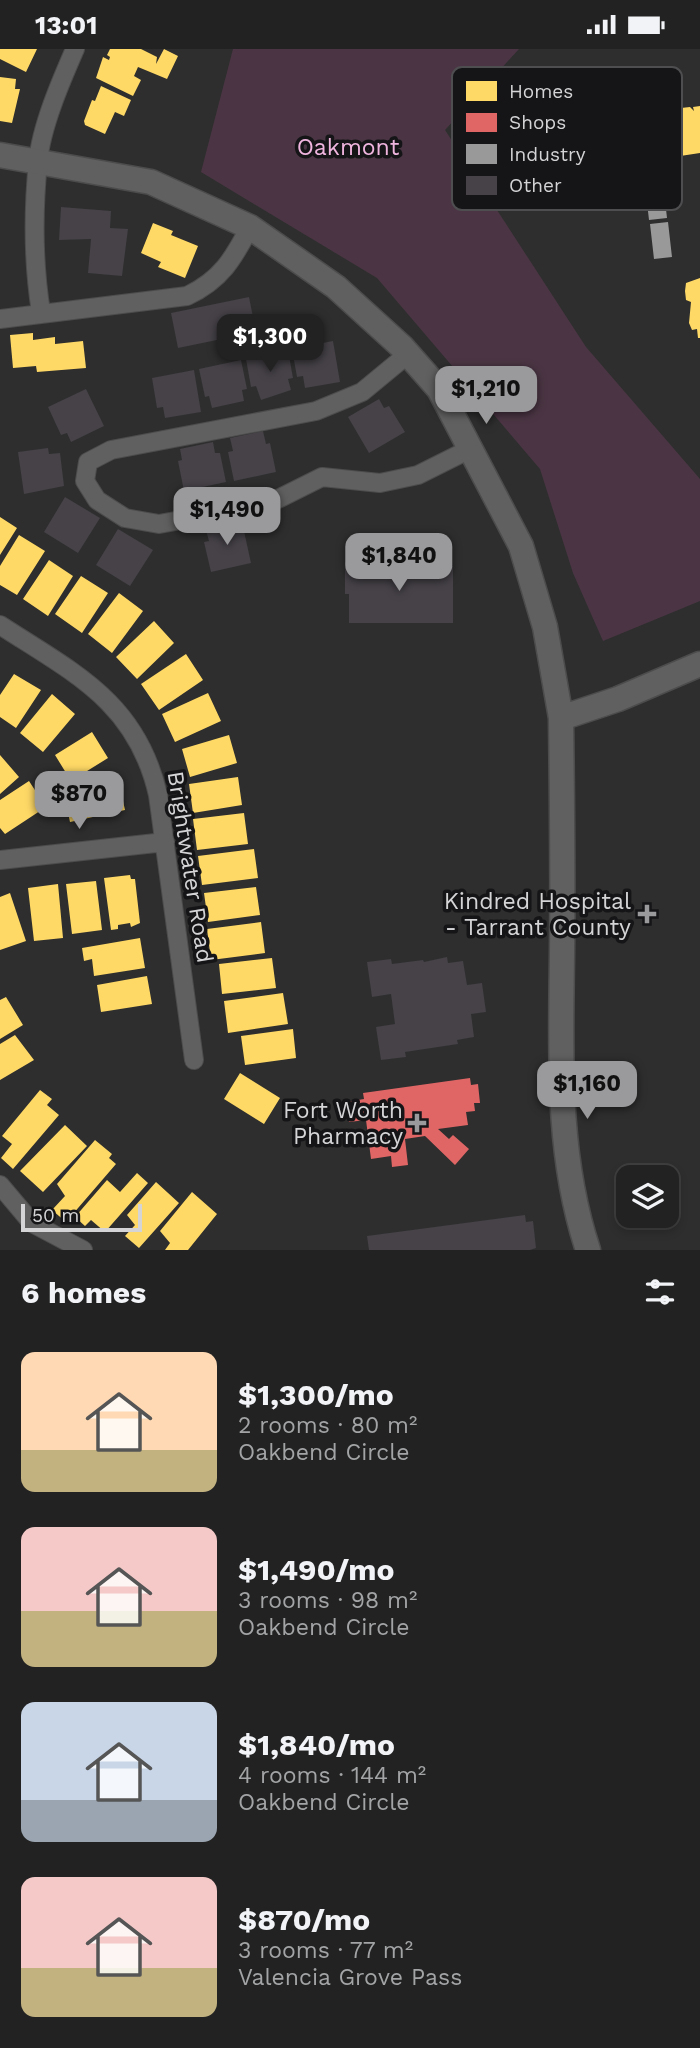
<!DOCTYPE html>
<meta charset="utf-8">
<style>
:root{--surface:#222;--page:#2e2f2f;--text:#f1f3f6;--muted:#a2a4a5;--line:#3f3f40;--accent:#9a999b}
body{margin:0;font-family:"Work Sans",sans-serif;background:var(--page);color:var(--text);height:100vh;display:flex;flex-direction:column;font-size:26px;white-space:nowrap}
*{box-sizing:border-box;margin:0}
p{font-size:23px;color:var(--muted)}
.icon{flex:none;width:38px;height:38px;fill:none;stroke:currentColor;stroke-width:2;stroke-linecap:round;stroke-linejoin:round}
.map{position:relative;height:1201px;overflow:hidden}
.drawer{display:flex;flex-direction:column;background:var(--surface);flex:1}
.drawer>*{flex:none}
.tools{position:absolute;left:616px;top:1116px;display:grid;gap:14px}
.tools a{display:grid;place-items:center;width:63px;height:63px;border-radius:14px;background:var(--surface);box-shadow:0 4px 10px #0003,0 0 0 2px var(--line);font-size:35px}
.scale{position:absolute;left:21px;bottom:18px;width:121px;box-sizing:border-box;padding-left:7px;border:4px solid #d4d3d5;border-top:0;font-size:19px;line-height:24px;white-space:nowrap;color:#d4d3d5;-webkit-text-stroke:5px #151517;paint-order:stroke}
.price{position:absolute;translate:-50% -60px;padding:0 16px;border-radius:14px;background:var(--accent);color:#111;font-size:23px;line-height:46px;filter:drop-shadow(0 2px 4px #0008)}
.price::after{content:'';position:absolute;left:50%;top:42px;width:21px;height:16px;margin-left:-10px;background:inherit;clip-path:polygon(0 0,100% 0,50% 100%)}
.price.on{background:#222;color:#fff}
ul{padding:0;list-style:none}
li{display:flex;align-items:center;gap:21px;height:175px;padding:0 21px}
li span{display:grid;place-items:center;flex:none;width:196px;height:140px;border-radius:14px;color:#555}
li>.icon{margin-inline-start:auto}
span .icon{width:84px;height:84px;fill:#fffc;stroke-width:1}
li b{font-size:30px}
h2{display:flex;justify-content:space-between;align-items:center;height:84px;padding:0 21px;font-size:30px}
.status{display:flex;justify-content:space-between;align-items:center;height:49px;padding:0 35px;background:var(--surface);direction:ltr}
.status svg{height:19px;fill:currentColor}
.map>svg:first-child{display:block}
.green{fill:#4b3544}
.homes{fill:#ffd966}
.shops{fill:#e06666}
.industry{fill:#999}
.building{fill:#464248}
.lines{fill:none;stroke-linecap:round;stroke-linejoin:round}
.street-casing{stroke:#4c4c4c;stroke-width:20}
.secondary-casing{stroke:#4c4c4c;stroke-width:27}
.street{stroke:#606061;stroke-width:18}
.secondary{stroke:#606061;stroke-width:24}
.poi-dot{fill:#9a999b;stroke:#151517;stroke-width:2.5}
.labels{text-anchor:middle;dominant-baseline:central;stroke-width:7;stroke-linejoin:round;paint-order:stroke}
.park-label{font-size:23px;fill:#f0b5df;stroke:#151517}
.street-label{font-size:23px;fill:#d4d3d5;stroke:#151517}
.poi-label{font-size:23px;fill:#d4d3d5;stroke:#151517;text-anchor:end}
.key{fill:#151517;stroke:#4e4e50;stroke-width:2}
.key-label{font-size:19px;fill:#d4d3d5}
</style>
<div class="status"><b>13:01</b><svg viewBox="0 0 49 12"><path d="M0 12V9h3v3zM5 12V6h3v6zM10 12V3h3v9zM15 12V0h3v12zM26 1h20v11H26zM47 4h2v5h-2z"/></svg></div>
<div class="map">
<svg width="700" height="1201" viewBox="0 0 700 1201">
<rect width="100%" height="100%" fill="#2e2e2e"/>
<!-- green -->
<path class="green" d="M233 0H519L445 81 586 298 700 430V552L603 592 573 524 540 420 377 229 201 123Z"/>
<!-- homes -->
<path class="homes" d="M0 0H37L26 23 0 10Z
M110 0H141L157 8 156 15 164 0 178 7 167 30 138 18 134 27 141 31 133 47 96 29 103 8 109 11 110 8 107 6Z
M0 28 16 30 15 40H20L12 74 0 72Z
M101 37 131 51 124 67 115 63 105 85 85 76 84 72 92 51 95 52Z
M700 57V104L667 109 657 69 665 68V63L672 60 690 58 694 62 693 58Z
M153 174 173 182 171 186 198 197 185 229 158 218 161 213 141 204Z
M700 229V289H698L697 280 692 281 689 274 691 253 686 251 685 242 686 234Z
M33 284V291L55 288V295L83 292 86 319 37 323 36 317 13 319 10 286Z
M0 468 17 479 0 506Z
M19 486 45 502 17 546 0 536V517Z
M49 511 73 527 48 567 23 550Z
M81 527 108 544 82 584 55 565Z
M119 544 143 562 112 604 88 585Z
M154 572 174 594 137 630 116 608Z
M186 605 203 631 159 661 141 635Z
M14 625 41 641 16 679 0 668V646Z
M208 644 221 672 175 693 162 665Z
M52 645 75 665 43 703 20 684Z
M92 683 108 709 71 732 55 706Z
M229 686 237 714 190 728 182 700Z
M0 706 19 728 0 745Z
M238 728 242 756 193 764 189 735Z
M29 732 46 758 5 785 0 779V751Z
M119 734 125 761 70 773 64 745Z
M244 764 248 795 197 801 193 770Z
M254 800 258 829 202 836 198 807Z
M130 826 131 830H135L140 874 131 878 130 874 118 876V880L111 881 104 829Z
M96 832 102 881 72 885 66 835Z
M58 835 63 889 34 892 28 839Z
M256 838 260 866 208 873 204 844Z
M10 844 26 892 0 901V848Z
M261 873 265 904 211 911 207 880Z
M140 889 145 919 94 927 92 910 84 912 82 899Z
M272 909 276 939 222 945 219 915Z
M147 927 152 955 101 963 97 936Z
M283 944 288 975 228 984 224 952Z
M6 948 23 976 0 990V951Z
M293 980 296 1009 245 1016 241 987Z
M15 986 34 1011 0 1031V995Z
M240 1024 280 1049 264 1075 224 1050Z
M40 1041 52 1050 47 1056 59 1066 13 1120 1 1109 12 1095 2 1087Z
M65 1076 87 1097 43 1143 20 1122Z
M95 1091 112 1105 109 1109 116 1115 66 1173 52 1161 65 1147 57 1135Z
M137 1124 148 1134 105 1183 91 1171 85 1177 75 1168 107 1131 120 1143Z
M156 1133 179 1154 139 1199 125 1187 135 1176 127 1166Z
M192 1143 217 1165 188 1201H165L170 1194 160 1182Z"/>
<!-- shops -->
<path class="shops" d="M470 1029 471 1036 478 1035 480 1054H474L475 1062 466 1063 468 1076 438 1080 449 1090 453 1086 469 1100 455 1116 425 1087 405 1090 408 1116 392 1118 391 1107 371 1110 366 1071 349 1073 346 1053 364 1050 363 1044Z"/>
<!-- industry -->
<path class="industry" d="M663 134 667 169 649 171 645 136Z
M668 173 672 208 654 210 650 175Z"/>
<!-- building -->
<path class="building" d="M61 158 111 162 110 179 128 180 122 227 88 224 91 190 59 191Z
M249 248 256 283 178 299 171 264Z
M333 292 340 333 305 339 303 327 297 328 292 300Z
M288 301 293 329 288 330 291 341 261 351 256 337 251 338 246 310Z
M241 311 247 340 242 341 244 352 212 359 209 347 205 348 199 320Z
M194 321 201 363 165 369 163 358 157 359 152 329Z
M86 340 104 377 71 393 67 384 61 386 48 358Z
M379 350 384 359 389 357 405 383 369 404 348 368Z
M263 382 266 395 270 394 276 423 234 432 228 403 233 402 230 389Z
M213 393 215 404H220L226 433 184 442 178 412 182 411 180 400Z
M48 399 49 405 60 404 64 437 24 445 18 403Z
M65 448 100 469 78 504 44 483Z
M242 473 251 514 211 523 204 493 209 492 206 481Z
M118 480 153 501 130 537 96 516Z
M356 510H386V516L453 517V574H349V545H345V513H356Z
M447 908 448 914 463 912 467 936 482 934 486 963 471 965 474 988 457 991 458 995 405 1003 406 1008 381 1011 376 978 395 975 391 945 372 948 367 913 391 910 392 915 423 911 424 913Z
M525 1166 526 1173 533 1172 536 1199 530 1201H369L367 1187Z"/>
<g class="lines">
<defs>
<path id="street" d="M41 263C33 213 33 163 38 113 41 78 61 32 75 0
M0 270 187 247C221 231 233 210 250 178
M408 305 362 343 316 362 111 401 88 413 85 432 97 451 125 469 159 475 253 458 278 450 322 428 380 434 418 426 472 399
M0 576C74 624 137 653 158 746L194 1011
M0 811 165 793
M0 1136 32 1174 83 1201"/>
<path id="secondary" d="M0 106 151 133 250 178 336 238 402 298 439 340 521 497 545 578 561 669C562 747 563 826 562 904 561 1004 556 1105 588 1201
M561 669 618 650 700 615"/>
</defs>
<!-- street casing -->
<use href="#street" class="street-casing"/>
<!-- secondary casing -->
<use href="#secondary" class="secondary-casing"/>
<!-- street -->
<use href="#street" class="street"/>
<!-- secondary -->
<use href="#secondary" class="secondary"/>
</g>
<!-- markers -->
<g class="poi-dot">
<path d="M643.5 854.5h7v7h7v7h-7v7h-7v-7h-7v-7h7z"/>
<path d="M413.5 1063.5h7v7h7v7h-7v7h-7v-7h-7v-7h7z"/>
</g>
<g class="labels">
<!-- park labels -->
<g class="park-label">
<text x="348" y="98">Oakmont</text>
</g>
<!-- street labels -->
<g class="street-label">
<text transform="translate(190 818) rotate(81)">Brightwater Road</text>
</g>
<!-- poi labels -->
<g class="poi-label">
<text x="631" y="852">Kindred Hospital<tspan x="631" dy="26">- Tarrant County</tspan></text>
<text x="403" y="1061">Fort Worth<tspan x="403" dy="26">Pharmacy</tspan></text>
</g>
</g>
<!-- legend -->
<rect x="452" y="18" width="230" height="143" rx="10" class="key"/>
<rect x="466" y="32" width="31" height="20" fill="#ffd966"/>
<rect x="466" y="64" width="31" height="19" fill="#e06666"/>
<rect x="466" y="95" width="31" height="20" fill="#999"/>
<rect x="466" y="127" width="31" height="19" fill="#464248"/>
<g class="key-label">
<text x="509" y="49">Homes</text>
<text x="509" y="80">Shops</text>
<text x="509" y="112">Industry</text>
<text x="509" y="143">Other</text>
</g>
</svg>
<div class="tools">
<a><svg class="icon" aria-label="layers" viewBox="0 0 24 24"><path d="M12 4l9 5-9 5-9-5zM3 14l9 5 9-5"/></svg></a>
</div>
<div class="scale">50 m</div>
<b class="price on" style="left:270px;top:325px">$1,300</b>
<b class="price" style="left:486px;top:377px">$1,210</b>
<b class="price" style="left:227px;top:498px">$1,490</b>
<b class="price" style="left:399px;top:544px">$1,840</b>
<b class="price" style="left:79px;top:782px">$870</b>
<b class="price" style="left:587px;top:1072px">$1,160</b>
</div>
<section class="drawer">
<h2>6 homes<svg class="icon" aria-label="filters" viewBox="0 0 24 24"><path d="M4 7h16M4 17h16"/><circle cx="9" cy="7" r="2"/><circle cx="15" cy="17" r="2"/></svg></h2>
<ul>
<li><span style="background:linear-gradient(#ffd9b3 70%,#c2b280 0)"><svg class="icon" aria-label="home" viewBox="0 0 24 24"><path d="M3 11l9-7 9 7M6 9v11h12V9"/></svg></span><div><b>$1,300/mo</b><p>2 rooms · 80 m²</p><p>Oakbend Circle</p></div></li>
<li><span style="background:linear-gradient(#f6c9c9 60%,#c2b280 0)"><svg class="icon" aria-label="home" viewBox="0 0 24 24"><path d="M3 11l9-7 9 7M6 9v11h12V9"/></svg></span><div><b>$1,490/mo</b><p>3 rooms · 98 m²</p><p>Oakbend Circle</p></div></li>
<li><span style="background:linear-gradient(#c9d6e8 70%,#9aa5b1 0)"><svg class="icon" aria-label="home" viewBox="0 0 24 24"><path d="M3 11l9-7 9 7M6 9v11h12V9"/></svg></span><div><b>$1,840/mo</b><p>4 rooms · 144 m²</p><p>Oakbend Circle</p></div></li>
<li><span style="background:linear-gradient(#f6c9c9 65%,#c2b280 0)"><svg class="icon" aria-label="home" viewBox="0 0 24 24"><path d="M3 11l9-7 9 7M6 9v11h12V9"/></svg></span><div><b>$870/mo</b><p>3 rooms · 77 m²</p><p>Valencia Grove Pass</p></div></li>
</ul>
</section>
